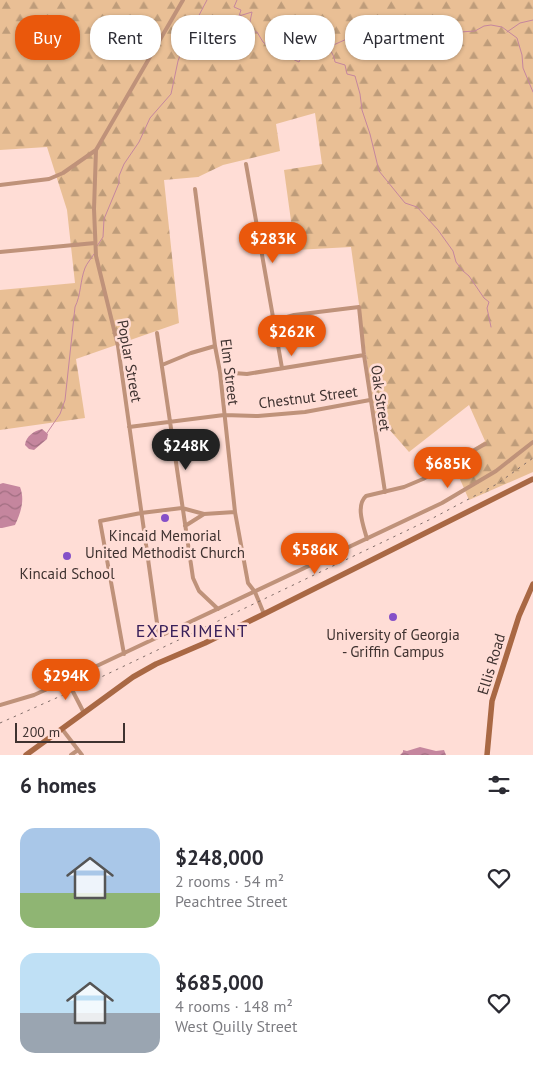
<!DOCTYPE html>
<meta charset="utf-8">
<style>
:root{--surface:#fff;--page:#f7f7f7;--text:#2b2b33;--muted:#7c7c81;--accent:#ea580c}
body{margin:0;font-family:"PT Sans",sans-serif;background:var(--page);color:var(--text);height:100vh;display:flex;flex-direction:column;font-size:19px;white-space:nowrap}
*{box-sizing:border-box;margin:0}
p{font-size:16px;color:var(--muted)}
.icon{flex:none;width:28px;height:28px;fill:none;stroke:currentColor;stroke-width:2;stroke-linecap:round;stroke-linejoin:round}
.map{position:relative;height:755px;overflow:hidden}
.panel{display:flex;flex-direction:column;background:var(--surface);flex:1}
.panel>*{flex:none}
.hud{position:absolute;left:15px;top:15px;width:504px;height:45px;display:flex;gap:10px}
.scale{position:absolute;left:15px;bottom:12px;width:110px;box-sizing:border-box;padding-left:5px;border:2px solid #3f3230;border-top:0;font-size:14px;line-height:18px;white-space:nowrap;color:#3f3230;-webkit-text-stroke:4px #ffddd6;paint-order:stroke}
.price{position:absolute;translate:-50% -42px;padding:0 11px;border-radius:18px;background:var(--accent);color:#fff;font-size:16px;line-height:32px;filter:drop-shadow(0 1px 2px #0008)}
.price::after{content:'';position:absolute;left:50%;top:30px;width:15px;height:11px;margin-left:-8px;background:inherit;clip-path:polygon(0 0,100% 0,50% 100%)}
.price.on{background:#222;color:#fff}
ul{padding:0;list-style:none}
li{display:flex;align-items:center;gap:15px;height:125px;padding:0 20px}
li span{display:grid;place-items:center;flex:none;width:140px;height:100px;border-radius:15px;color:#555}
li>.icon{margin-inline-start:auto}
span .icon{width:60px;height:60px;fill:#fffc;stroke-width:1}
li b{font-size:21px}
h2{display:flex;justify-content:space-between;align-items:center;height:60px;padding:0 20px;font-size:21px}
.tag{padding:0 18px;border-radius:20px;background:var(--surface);box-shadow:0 1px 4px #0004;font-size:18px;line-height:45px}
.tag.on{background:var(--accent);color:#fff}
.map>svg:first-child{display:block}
.forest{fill:url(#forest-firs)}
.water{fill:url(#water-waves)}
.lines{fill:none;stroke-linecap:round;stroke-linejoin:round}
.stream{stroke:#c5869e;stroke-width:1}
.street{stroke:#bf927a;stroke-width:4}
.secondary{stroke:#a96844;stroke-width:5.5}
.rail{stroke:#816d69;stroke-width:1;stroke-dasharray:2.5 5;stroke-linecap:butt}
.poi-dot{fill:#8550c8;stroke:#ffddd6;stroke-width:2}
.labels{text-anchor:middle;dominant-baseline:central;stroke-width:5;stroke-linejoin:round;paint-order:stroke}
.street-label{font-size:15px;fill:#3f3230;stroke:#ffddd6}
.poi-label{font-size:15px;fill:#3f3230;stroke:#ffddd6}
.quarter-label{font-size:18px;letter-spacing:1px;fill:#39205a;stroke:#ffddd6}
</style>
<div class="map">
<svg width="533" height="755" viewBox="0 0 533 755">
<defs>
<pattern id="forest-firs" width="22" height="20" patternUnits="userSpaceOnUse" patternTransform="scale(1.25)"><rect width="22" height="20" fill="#e9bf95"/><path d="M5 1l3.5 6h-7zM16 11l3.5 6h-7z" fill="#be9c7a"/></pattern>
<pattern id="water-waves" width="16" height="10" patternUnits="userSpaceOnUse" patternTransform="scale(1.25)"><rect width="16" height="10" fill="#c5869e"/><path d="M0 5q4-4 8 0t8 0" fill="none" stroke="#a16e81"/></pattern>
</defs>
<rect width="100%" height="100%" fill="#ffddd6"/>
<!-- forest -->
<path class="forest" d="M0 0H533V472L469 500 453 463 485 441 469 405 409 452 374 412 351 247 295 250 284 170 322 164 315 113 276 124 280 151 223 165 198 177 164 180 179 323 76 359 85 418 0 430V290L75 283 67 210 47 147 0 150Z"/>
<!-- water -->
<path class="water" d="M42 429 48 434 47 439 34 450 29 449 25 445C26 436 34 431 42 429Z
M3 483 20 487C25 500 21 512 15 525L2 528H0V484Z
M420 747 436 751 444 750 446 755H400L403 752V750L407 751Z"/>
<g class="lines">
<!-- stream -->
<path class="stream" d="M237 0 234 7 241 10 239 16 252 12 248 31 250 32H257L263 42 273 50 299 62 303 53 300 42C316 42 332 43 335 62L345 65 347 74 355 76 360 94 362 110 370 134 379 171 405 203 417 207 438 230 453 251 456 262 463 271 469 276 484 298 489 302 487 308 491 327
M507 32 520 23 533 20
M329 47 358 34 363 27 370 22 383 25 394 21 401 24 443 32H460L475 31 484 26 491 25 502 27 517 38 522 55 523 68 533 92
M97 246 103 237 104 219 119 183V176L124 164 139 142 150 118 171 94 178 61 184 44 207 0
M47 433 60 414 65 400 75 307C81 295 80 281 85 268 87 263 91 259 94 254"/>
<!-- street -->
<path class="street" d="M96 150 94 209 96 256 118 346 159 637
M246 164 282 368
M0 185 49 179 63 173 96 150 183 0
M195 189 215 346 220 372 235 512 248 583 255 592 264 614
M0 252 95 243
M273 321 294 315 359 307 364 355 385 492
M157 333 193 578 199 591 218 609
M162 365 191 353 215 346
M220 372 247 374 364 355
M129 427 224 415 258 416 305 412 370 400
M185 526 204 514
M367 539C364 527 355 506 366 496L404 487 423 479 485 444
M124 654 100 521 141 513 182 508 204 514 235 512
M67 680 84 713
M0 705 34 695 67 680 442 503 496 471 533 442
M62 729 82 755
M71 755 78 750"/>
<!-- secondary -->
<path class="secondary" d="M26 755 133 677 156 664 205 643 264 614 533 479
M487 755 492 701 519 616 533 584"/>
<!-- rail -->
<path class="rail" d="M0 723 72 691 433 518 497 484 533 458"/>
</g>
<!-- markers -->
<g class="poi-dot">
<circle cx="165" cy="518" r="5"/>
<circle cx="67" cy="556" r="5"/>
<circle cx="393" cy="617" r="5"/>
</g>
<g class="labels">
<!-- street labels -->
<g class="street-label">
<text transform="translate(130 361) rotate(80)">Poplar Street</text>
<text transform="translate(230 372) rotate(83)">Elm Street</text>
<text transform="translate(308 397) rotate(-7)">Chestnut Street</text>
<text transform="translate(381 398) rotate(82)">Oak Street</text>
<text transform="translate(491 664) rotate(-73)">Ellis Road</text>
</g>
<!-- poi labels -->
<g class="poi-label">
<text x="165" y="535">Kincaid Memorial<tspan x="165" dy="17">United Methodist Church</tspan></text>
<text x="67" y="573">Kincaid School</text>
<text x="393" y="634">University of Georgia<tspan x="393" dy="17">- Griffin Campus</tspan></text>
</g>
<!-- quarter labels -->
<g class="quarter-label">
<text x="192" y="630">EXPERIMENT</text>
</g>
</g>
</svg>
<div class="scale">200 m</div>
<b class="price" style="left:273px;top:264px">$283K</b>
<b class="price" style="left:292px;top:357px">$262K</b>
<b class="price on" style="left:186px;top:471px">$248K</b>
<b class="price" style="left:448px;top:489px">$685K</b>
<b class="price" style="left:315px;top:575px">$586K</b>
<b class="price" style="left:66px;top:701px">$294K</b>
<div class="hud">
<a class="tag on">Buy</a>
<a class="tag">Rent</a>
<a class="tag">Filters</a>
<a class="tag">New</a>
<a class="tag">Apartment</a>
</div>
</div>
<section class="panel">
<h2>6 homes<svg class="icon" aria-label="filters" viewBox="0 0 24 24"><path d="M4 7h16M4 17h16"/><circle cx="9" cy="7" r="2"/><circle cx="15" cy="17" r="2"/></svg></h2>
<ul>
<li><span style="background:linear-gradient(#a9c7e8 65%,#8fb573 0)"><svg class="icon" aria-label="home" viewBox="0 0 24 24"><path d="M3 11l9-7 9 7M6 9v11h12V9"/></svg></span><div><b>$248,000</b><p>2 rooms · 54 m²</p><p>Peachtree Street</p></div><svg class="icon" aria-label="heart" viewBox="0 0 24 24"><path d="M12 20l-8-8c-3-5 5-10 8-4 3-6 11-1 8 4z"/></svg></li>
<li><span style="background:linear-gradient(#bfe0f5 60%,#9aa5b1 0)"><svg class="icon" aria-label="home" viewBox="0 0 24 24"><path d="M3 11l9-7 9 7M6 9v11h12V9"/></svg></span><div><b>$685,000</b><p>4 rooms · 148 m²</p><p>West Quilly Street</p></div><svg class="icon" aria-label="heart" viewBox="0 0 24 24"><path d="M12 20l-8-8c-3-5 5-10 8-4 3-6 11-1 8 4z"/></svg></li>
</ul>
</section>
